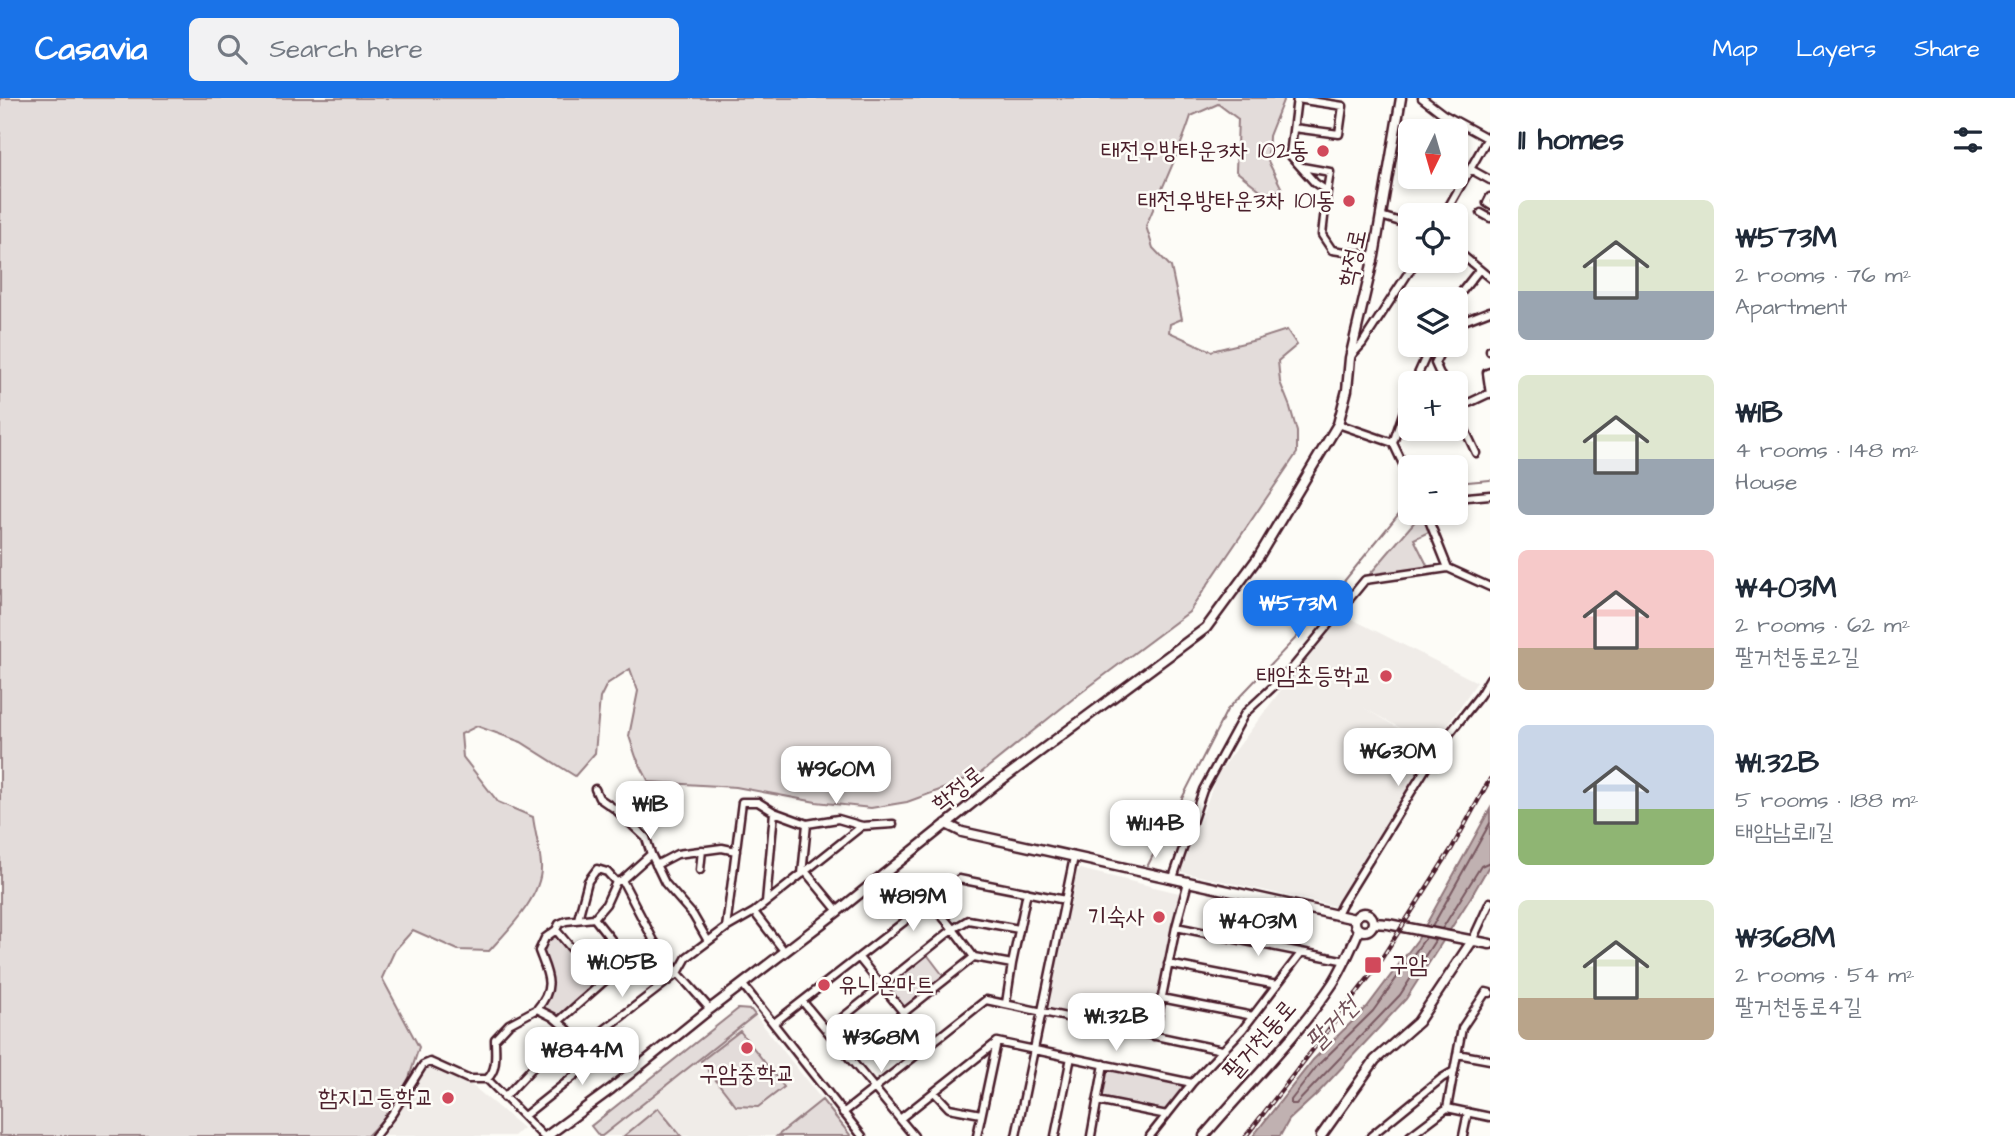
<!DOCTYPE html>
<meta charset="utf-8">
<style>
:root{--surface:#fff;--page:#f2f2f3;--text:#1f2937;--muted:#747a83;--accent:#1a73e8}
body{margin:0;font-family:"Architects Daughter","Poor Story",sans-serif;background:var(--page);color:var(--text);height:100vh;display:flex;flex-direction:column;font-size:26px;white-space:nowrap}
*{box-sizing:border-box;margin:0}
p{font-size:23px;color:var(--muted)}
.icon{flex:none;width:38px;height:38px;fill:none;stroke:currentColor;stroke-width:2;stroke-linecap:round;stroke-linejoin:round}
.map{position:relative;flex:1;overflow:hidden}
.sheet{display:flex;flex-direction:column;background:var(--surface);width:525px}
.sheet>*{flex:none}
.needle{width:46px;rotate:185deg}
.buttons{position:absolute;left:1398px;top:21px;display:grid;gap:14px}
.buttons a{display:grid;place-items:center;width:70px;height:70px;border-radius:10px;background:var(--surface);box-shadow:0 4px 10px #0003;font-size:35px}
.price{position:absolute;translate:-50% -60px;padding:0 16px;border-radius:14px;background:#fff;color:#222;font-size:23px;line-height:46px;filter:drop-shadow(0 2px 4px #0008)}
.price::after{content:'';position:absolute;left:50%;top:42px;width:21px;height:16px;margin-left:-10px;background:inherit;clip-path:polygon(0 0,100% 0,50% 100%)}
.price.current{background:var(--accent);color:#fff}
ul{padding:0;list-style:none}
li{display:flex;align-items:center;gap:21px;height:175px;padding:0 28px}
li span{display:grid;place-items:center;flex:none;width:196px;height:140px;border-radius:10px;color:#555}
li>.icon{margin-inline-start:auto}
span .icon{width:84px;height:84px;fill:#fffc;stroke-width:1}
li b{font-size:30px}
h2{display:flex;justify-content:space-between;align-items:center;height:84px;padding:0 28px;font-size:30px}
header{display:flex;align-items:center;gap:42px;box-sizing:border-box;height:98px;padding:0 35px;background:var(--accent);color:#fff}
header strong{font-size:33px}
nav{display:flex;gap:38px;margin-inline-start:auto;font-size:24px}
.search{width:490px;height:63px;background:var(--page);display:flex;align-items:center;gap:18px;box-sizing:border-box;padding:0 24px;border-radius:10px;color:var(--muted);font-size:26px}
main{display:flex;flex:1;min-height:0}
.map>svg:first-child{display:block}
.built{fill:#f0ece8}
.green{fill:#e3dcda;stroke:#967e82;stroke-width:2}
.water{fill:#c0b1b1;stroke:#91777b;stroke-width:2}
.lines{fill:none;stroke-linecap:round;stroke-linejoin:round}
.shore{stroke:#795961;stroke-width:2}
.stream{stroke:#91777b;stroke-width:2}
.minor-casing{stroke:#4a1f2b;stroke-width:11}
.major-casing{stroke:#4a1f2b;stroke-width:13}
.minor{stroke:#fdfcf7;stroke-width:6}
.major{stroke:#fdfcf7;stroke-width:8}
.rail-casing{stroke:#4a1f2b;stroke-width:4.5}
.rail{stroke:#fdfcf7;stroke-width:2;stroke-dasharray:5;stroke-linecap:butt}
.poi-dot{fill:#d1495b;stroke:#fdfcf7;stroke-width:2.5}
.labels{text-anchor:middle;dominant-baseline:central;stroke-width:5;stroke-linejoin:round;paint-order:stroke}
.poi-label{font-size:24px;fill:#4a1f2b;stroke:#fdfcf7;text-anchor:end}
.street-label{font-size:24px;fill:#4a1f2b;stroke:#fdfcf7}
.water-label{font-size:26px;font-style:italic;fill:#73525a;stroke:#fdfcf7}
</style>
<header>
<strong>Casavia</strong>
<div class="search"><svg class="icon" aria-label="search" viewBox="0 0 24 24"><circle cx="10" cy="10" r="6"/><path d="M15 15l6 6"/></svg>Search here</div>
<nav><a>Map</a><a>Layers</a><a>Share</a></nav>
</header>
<main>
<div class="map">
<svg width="1490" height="1038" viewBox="0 0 1490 1038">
<rect width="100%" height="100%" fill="#fdfcf7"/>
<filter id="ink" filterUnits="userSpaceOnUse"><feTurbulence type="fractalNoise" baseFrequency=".0143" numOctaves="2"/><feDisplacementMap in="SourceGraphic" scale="14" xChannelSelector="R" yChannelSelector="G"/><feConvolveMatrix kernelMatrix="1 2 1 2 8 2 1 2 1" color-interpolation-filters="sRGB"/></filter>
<g filter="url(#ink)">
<!-- built -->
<path class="built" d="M1344 517 1477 584 1433 648 1362 609 1433 650 1338 809 1181 774 1217 677 1296 572Z
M1080 771 1179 795 1150 932 1048 911 1076 775Z
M755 917 822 1002 777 1038H602Z
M431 965 474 989 523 1030 514 1038H379L400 1012Z"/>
<!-- green -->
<path class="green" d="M0 0H1284L1269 38 1268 63 1282 91 1268 98 1236 73 1238 21 1218 6 1191 18C1179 56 1161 91 1146 128L1153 150 1171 169 1182 221 1170 226 1169 234 1211 253 1256 242 1287 232 1297 247 1278 263 1280 284 1290 309 1297 334V355L1189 514 1074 600 982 674 948 689 907 704 871 710 816 704 736 689 649 684 636 659 629 638 638 593 630 571 607 586 600 600 595 655 575 678 521 644 477 628 461 636 463 659 498 704 533 719C535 735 540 751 541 767 543 798 508 832 489 853L458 852 413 832 395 852 382 880 419 949 409 980 395 1009 367 1038H0Z
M1422 415H1426L1433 432 1414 441 1430 473 1365 482Z
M555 834 598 886 559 920 539 910 548 894 540 854Z
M926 855 945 880 905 911 885 889Z
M738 911 751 912 755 917 602 1038H599L591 1028Z
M740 933 784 989 758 1009 736 1008 701 963Z
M1111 971 1179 984 1183 990 1168 1011 1162 1013 1107 1002 1101 997 1105 974Z
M822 1002 851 1038H777Z
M658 1010 681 1038H624Z"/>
<!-- water -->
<path class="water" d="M1490 711V766L1471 799 1406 901 1317 996 1289 1022 1280 1038H1253L1313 962 1367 909 1418 841Z"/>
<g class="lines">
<!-- shore -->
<path class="shore" d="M1432 829 1490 725
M1442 831 1481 768 1490 764
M1426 839 1373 913 1318 967 1291 1002V1006H1296L1400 897 1436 841"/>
<!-- stream -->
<path class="stream" d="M1456 385 1490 382
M1148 767 1227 612 1311 524 1410 402"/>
<defs>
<path id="minor" d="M1297 0 1290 57 1315 85 1327 93 1322 137 1332 152 1374 158
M1422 0 1443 16 1487 40
M1294 30 1339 36 1343 8 1297 1
M1302 69 1330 74 1327 93
M1470 71 1490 82
M1490 99 1487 105 1490 107
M1481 115 1490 120
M1444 117 1490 36
M1381 118 1410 127
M1456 152 1490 180
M1456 201 1479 172
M1456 226 1490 213
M1444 247 1435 265 1444 285
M1490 252V253
M1350 259 1362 246 1416 163
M1490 274 1487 275 1490 296
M1414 285 1431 247
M1456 311 1490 295
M1456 313 1476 355
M1338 326 1393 345 1410 381
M1393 345 1410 295
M1456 400 1490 397
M1426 415 1448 470 1490 489
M595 691 599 700 615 711 646 740 651 756
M656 767 677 756 722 750 736 753
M700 772 702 752
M805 773 838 813
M802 776 807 726
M1173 780 1203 692 1245 615 1290 573 1365 482 1448 470
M622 782 651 756 665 785 693 817 708 843
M766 804 774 714
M754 814 785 854
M1337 816 1342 806 1439 649 1480 597 1490 580
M594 820 566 823 559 826 556 832 601 886
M578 821 588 783 597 771 607 774 616 784
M1176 829 1346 863
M726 830 742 704H758L774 714 807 726 838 721 862 728 893 726
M1472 843 1490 804
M1263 847 1274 803
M974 859 953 831 968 822 1019 831
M859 860 930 947
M629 864 594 820 606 806 616 784 622 782 654 843
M1168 866 1277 887
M743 887 862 1038
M1161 900 1253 918
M803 904 914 1038
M1006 905 1012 866 1027 794
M537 911C556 889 548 877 539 853L545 840 556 832
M710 911 678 875 687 859 726 830 754 814 862 728
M559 923 601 886 654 843 678 875 582 949
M774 925 959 781 1065 802
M827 932 953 831 930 804
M1154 938 1176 829 1188 784
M1457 956 1490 962
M849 958 974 859 1012 866
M487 981C498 972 495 954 495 941L509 926 537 911 553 919 568 932
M934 994 949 1010 981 1016
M504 1000 568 932 593 963 524 1018
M1097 1003 1167 1017
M1447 1010 1490 1019
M843 1015 986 902 1222 952
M901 1020 997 944
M375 1038 392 1016 423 967 430 964 468 981H487L543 1038
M977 1038 997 944 1192 985
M1016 1038 1074 759
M1055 1038 1071 959
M1091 1038 1104 966
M1150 1038 1192 985 1243 931 1301 855
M1371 1038 1442 980 1454 973
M1410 1038 1447 1010 1462 930 1486 894 1490 895
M1463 1038 1468 1014"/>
<path id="major" d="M946 726 962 734 1355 821
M1355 824a9 9 0 1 1 18 0a9 9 0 1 1-18 0Z
M1373 825 1388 826 1490 846
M547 1038 611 991 710 911 838 813 996 686 1206 530 1259 458 1338 326 1347 292 1350 260 1374 158 1401 0
M1204 1038C1246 988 1297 939 1333 885 1344 868 1351 850 1359 832
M1321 1038 1375 962 1418 924 1472 843"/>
</defs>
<!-- minor casing -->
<use href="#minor" class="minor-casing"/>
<!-- major casing -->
<use href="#major" class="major-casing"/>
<!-- minor -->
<use href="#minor" class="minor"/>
<!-- major -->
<use href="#major" class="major"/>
<defs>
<path id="rail" d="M1246 1038 1373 874 1452 750 1490 681"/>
</defs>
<!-- rail casing -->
<use href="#rail" class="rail-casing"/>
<!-- rail -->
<use href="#rail" class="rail"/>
</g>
</g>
<!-- markers -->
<g class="poi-dot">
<circle cx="1323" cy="53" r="7"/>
<circle cx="1349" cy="103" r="7"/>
<circle cx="1386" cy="578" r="7"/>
<circle cx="1159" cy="819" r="7"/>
<rect x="1364" y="858" width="18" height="18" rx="3.5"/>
<circle cx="824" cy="887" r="7"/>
<circle cx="747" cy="950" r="7"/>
<circle cx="448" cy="1000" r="7"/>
</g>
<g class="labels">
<!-- poi labels -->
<g class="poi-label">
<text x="1309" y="53">태전우방타운3차 102동</text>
<text x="1335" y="103">태전우방타운3차 101동</text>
<text x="1372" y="578">태암초등학교</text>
<text x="1145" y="819">기숙사</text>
<text x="1389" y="867" text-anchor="start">구암</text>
<text x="838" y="887" text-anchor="start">유니온마트</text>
<text x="747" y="976" text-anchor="middle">구암중학교</text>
<text x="434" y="1000">함지고등학교</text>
</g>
<!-- street labels -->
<g class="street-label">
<text transform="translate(1353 160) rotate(-78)">학정로</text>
<text transform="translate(958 691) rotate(-38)">학정로</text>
<text transform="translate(1260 942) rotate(-49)">팔거천동로</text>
</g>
<!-- water labels -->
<g class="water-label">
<text transform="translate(1332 926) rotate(-46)">팔거천</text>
</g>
</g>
</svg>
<div class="buttons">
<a><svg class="needle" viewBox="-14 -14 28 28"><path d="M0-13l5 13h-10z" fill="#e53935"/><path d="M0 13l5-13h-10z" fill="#747a83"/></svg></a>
<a><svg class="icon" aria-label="locate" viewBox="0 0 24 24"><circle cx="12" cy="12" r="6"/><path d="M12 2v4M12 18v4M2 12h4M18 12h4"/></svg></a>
<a><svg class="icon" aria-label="layers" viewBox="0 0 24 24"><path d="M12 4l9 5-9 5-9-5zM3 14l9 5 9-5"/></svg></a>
<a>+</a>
<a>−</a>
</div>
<b class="price current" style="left:1298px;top:542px">₩573M</b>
<b class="price" style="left:1398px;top:690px">₩630M</b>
<b class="price" style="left:836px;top:708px">₩960M</b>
<b class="price" style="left:650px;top:743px">₩1B</b>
<b class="price" style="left:1155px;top:762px">₩1.14B</b>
<b class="price" style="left:913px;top:835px">₩819M</b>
<b class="price" style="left:1258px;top:860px">₩403M</b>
<b class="price" style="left:622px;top:901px">₩1.05B</b>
<b class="price" style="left:1116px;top:955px">₩1.32B</b>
<b class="price" style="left:881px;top:976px">₩368M</b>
<b class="price" style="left:582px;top:989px">₩844M</b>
</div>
<section class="sheet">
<h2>11 homes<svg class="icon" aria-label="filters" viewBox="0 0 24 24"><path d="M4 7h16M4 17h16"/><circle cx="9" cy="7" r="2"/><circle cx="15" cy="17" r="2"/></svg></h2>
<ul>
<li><span style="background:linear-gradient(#dfe7d0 65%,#9aa5b1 0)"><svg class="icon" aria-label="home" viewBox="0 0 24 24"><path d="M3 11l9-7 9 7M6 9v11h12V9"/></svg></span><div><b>₩573M</b><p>2 rooms · 76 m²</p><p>Apartment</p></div></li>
<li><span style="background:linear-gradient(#dfe7d0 60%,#9aa5b1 0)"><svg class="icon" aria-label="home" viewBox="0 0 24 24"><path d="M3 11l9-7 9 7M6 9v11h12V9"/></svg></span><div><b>₩1B</b><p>4 rooms · 148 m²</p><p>House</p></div></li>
<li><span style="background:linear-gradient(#f6c9c9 70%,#b9a48a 0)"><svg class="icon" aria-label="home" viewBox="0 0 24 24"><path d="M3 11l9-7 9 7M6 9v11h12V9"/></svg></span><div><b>₩403M</b><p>2 rooms · 62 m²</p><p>팔거천동로2길</p></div></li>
<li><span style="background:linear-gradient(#c9d6e8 60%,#8fb573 0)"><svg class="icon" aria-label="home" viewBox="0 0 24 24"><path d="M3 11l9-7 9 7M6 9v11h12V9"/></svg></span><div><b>₩1.32B</b><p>5 rooms · 188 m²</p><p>태암남로11길</p></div></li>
<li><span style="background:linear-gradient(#dfe7d0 70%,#b9a48a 0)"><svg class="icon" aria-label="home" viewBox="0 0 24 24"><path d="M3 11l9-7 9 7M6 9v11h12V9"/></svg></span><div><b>₩368M</b><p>2 rooms · 54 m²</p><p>팔거천동로4길</p></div></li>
</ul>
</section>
</main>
